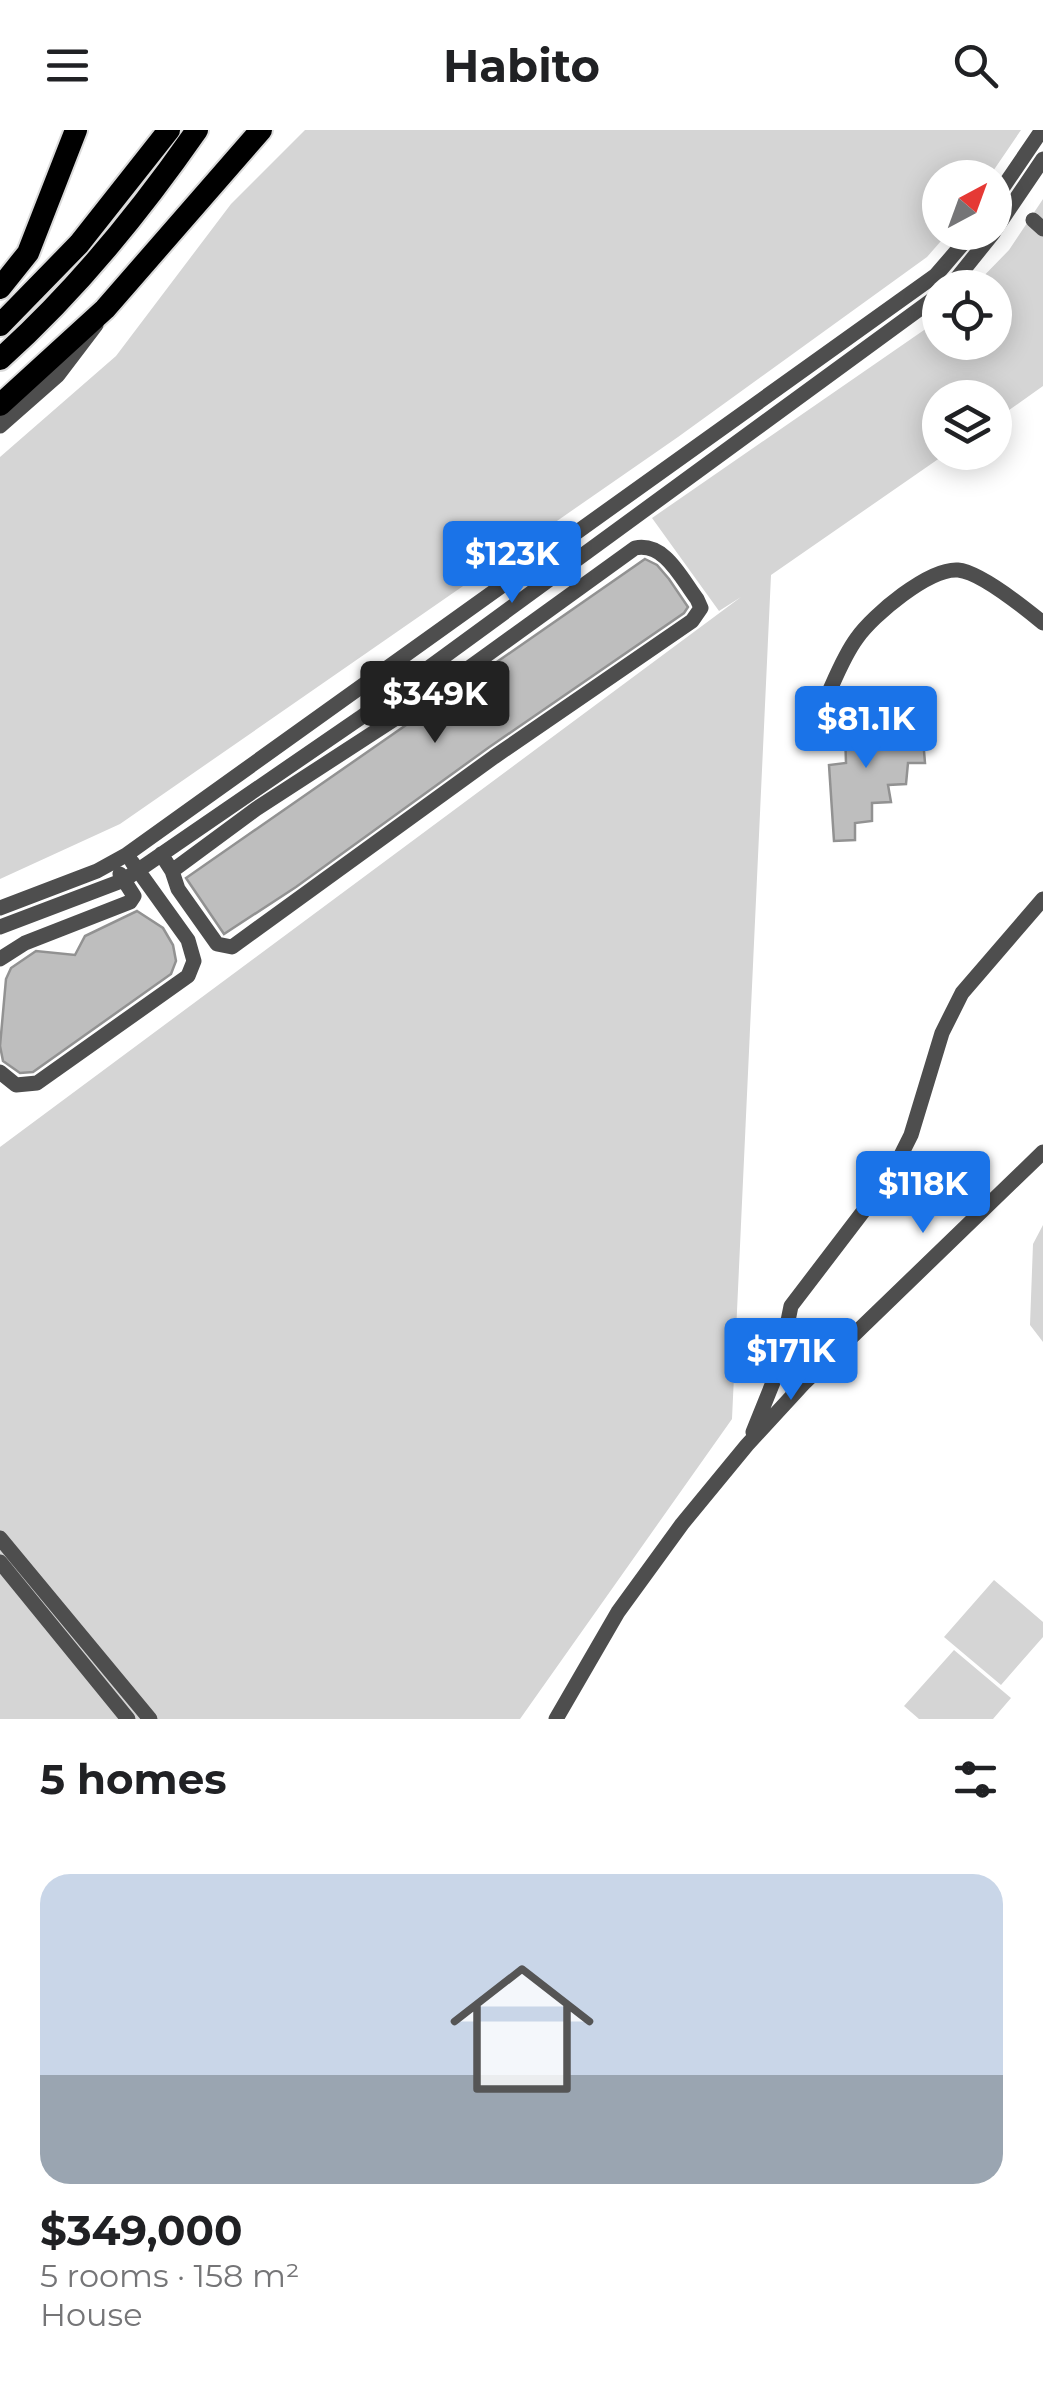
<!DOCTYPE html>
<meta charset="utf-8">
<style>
:root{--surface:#fff;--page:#f2f2f2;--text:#202124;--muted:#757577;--line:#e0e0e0;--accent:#1a73e8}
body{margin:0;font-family:Montserrat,sans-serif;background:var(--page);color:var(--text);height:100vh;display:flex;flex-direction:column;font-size:38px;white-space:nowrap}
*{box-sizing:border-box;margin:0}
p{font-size:32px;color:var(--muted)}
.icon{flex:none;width:55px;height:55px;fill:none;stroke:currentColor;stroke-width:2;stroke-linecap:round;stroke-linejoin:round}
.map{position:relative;height:1589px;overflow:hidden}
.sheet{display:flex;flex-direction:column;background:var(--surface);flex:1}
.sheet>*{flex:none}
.needle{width:65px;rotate:41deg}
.fabs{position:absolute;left:922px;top:30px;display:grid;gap:20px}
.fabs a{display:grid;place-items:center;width:90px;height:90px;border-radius:50%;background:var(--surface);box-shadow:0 5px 25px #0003;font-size:50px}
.price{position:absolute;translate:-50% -85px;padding:0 22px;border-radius:10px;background:var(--accent);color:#fff;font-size:32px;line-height:65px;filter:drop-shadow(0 2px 5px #0008)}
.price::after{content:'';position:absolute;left:50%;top:60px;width:30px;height:22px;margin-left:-15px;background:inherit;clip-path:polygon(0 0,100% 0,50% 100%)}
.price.current{background:#222;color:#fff}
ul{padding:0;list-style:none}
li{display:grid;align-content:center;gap:20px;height:530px;padding:0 40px}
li+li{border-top:2px solid var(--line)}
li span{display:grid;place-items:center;height:310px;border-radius:30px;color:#555}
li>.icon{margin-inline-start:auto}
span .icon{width:180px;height:180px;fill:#fffc;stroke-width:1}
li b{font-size:42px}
h2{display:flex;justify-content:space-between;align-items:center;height:120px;padding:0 40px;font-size:42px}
header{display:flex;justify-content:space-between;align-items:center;height:130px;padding:0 40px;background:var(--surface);font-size:45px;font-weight:700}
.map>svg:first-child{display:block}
.green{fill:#d5d5d5}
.building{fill:#bebebe;stroke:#929292;stroke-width:2.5}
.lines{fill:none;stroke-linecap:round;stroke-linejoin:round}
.highway-casing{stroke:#dbdbdb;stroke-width:26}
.minor{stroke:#4e4e4e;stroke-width:15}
.highway{stroke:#000;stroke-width:22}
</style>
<header><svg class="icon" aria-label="menu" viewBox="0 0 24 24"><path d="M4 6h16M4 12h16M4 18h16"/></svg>Habito<svg class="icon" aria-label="search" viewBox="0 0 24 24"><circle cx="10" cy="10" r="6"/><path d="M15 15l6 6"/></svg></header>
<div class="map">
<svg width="1043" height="1589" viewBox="0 0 1043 1589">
<rect width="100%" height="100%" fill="#fff"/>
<!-- green -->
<path class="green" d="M305 0H1021L989 47 940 48V102L948 103 927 127 678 307 120 694 0 749V327L116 226 231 74Z
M1043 69V256L995 290V268H940V322L947 323 771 445 732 1289 520 1589H0V1017L741 467 719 481 652 388 940 189V212H995V158L973 157 1009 120Z
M1043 1095V1212L1030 1195 1033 1114Z
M994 1450 1043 1492V1507L1001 1555 944 1507Z
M954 1520 1011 1568 993 1589H919L904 1576Z"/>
<!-- building -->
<path class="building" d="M645 429 657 435 669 449 688 477 684 483 488 618 296 757 224 804 186 748Z
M866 568 869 612 923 609 925 633H908L906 654 888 655 891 672 872 673V691L855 693V710L834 711 829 635 846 633 844 570Z
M137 781 163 798 173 815 176 831 171 844 33 942 20 943 3 931 0 916 6 849 11 838 36 821 75 825 85 806Z"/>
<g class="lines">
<defs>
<path id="highway" d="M0 158 28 123 76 0
M0 195 79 114 169 0
M0 229C75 162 140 82 197 0
M0 275 105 179 261 0"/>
</defs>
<!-- highway casing -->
<use href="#highway" class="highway-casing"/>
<!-- minor -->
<path class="minor" d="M995 69 1042 0
M1033 90 1043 99
M995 100 1043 29
M949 158 994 102
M0 296 58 245 96 195
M822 577C833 555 842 528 857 508 873 485 929 438 958 440 980 442 1026 479 1043 493
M161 724 172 741 178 759 217 814 232 817 494 627 692 491 701 478 697 469C681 448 665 412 635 418L430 566 256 679 172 741
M0 778 97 741 126 725 936 145 973 102
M0 797 124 750 360 588 940 164
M0 829 25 813 130 772 134 766 120 744
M0 942 16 955 37 953 188 846 194 831 188 810 132 732
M785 1194C799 1215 810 1219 834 1224
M783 1218 788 1236 805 1252
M753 1302 778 1240 791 1176 891 1045 911 1005 942 903 962 863 1043 769
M0 1408 150 1589
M0 1432 128 1589
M556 1589 618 1482 682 1394 747 1315 805 1252 1043 1022"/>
<!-- highway -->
<use href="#highway" class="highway"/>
</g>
</svg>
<div class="fabs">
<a><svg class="needle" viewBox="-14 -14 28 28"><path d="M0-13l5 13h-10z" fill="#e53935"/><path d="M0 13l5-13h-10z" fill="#757577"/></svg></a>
<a><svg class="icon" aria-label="locate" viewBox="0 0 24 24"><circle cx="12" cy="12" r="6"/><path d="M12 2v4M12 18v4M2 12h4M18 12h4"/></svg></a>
<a><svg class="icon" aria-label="layers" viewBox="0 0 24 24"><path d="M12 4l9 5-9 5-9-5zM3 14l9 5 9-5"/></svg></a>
</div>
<b class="price" style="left:512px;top:476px">$123K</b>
<b class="price current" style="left:435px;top:616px">$349K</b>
<b class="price" style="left:866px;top:641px">$81.1K</b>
<b class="price" style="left:923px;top:1106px">$118K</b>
<b class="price" style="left:791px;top:1273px">$171K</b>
</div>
<section class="sheet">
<h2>5 homes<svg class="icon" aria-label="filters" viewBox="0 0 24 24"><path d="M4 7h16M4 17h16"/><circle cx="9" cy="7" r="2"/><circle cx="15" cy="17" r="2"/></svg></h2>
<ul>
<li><span style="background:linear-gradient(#c9d6e8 65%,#9aa5b1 0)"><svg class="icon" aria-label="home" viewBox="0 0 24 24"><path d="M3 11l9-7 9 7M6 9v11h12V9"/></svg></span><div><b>$349,000</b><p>5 rooms · 158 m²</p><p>House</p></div></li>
</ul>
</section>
